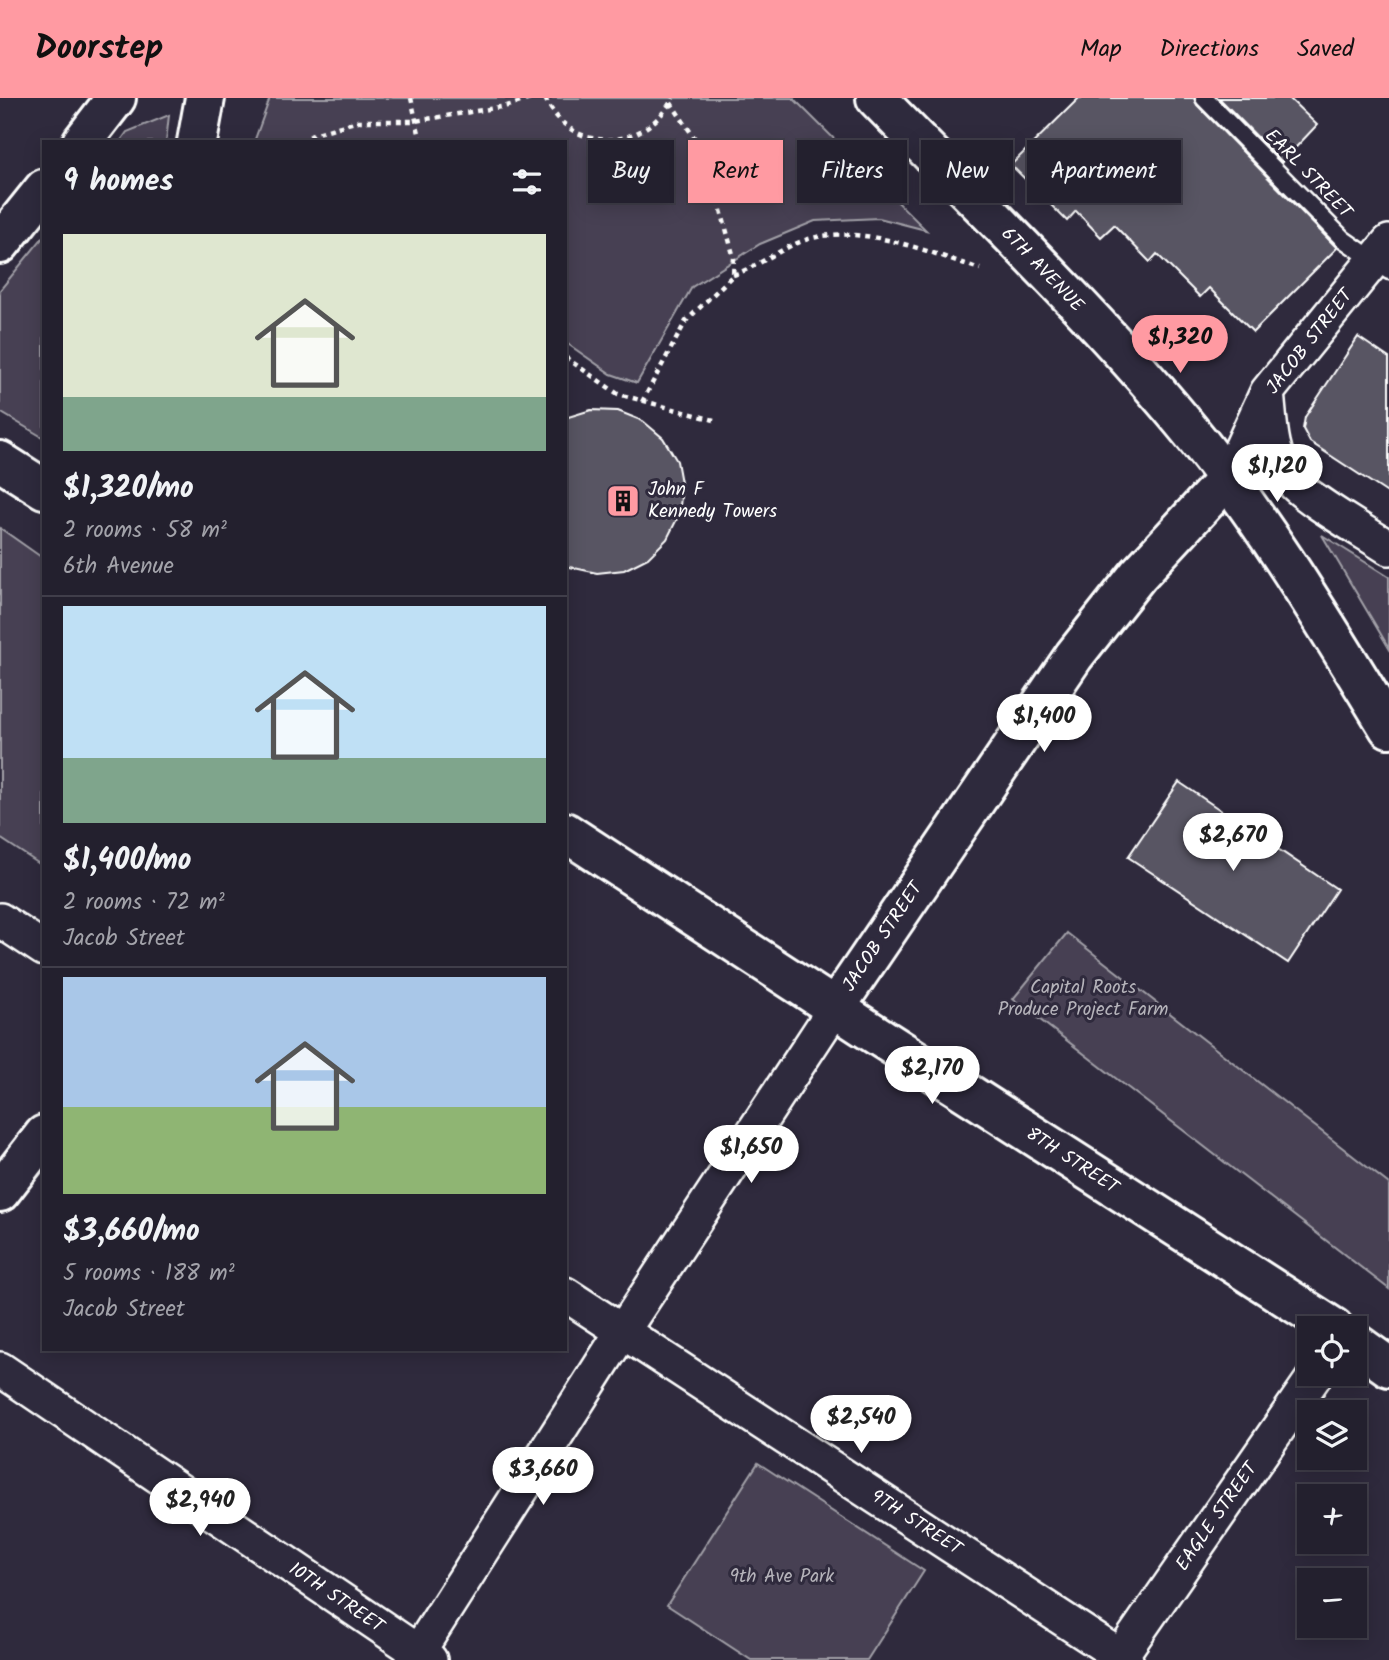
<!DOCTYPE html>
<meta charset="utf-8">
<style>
:root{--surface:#23202e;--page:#2b2836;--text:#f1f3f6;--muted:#a3a3aa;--line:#403e4a;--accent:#ff9aa2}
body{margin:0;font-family:Kalam,sans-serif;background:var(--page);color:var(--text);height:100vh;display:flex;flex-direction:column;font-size:26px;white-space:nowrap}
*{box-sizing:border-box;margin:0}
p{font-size:23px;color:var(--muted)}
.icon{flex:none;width:38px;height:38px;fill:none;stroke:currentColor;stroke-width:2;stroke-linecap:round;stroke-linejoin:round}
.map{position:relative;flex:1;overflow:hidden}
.side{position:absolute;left:42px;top:42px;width:525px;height:1211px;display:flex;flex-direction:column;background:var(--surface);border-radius:0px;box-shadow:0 4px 18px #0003,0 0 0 2px var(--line)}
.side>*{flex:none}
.guide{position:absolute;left:588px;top:42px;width:665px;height:63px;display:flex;gap:14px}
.buttons{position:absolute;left:1297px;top:1218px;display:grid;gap:14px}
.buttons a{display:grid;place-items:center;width:70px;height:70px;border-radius:0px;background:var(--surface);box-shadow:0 4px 18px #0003,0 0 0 2px var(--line);font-size:35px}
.price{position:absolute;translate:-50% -60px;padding:0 16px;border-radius:24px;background:#fff;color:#222;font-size:23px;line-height:46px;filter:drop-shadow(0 2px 4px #0008)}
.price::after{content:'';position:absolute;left:50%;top:42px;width:21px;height:16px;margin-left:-10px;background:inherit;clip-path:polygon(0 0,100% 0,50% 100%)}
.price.selected{background:var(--accent);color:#111}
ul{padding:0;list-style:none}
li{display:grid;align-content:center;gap:14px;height:371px;padding:0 21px}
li+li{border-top:2px solid var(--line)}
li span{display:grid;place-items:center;height:217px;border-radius:0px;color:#555}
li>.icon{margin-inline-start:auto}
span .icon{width:126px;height:126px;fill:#fffc;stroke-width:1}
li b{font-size:30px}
h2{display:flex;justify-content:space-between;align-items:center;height:84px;padding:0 21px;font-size:30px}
.tag{padding:0 24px;border-radius:0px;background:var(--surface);box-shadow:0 4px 18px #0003,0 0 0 2px var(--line);font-size:24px;line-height:63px}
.tag.selected{background:var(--accent);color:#111}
header{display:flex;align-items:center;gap:42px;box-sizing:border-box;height:98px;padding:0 35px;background:var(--accent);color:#111}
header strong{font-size:33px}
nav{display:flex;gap:38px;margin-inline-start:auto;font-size:24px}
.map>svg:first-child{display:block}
.green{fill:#464152;stroke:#a2a0a8;stroke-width:2}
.building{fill:#595564;stroke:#fff;stroke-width:2}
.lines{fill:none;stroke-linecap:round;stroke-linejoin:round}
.service-casing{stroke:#fff;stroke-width:21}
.minor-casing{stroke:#fff;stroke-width:38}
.tertiary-casing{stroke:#fff;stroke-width:44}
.secondary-casing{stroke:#fff;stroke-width:44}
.path{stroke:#fff;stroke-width:4.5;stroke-dasharray:5 5;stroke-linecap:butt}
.service{stroke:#2f2a3d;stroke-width:16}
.minor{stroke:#2f2a3d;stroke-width:33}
.tertiary{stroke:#2f2a3d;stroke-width:38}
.secondary{stroke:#2f2a3d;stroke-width:38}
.labels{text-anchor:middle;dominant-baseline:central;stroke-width:6;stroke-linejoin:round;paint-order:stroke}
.street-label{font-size:19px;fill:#fff;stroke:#2f2a3d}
.poi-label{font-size:19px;fill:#fff;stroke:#2f2a3d;text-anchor:start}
.park-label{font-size:19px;fill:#b5b3ba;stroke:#2f2a3d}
</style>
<header>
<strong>Doorstep</strong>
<nav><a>Map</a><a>Directions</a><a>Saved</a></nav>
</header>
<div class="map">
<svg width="1389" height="1562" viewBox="0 0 1389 1562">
<rect width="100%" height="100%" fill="#2f2a3d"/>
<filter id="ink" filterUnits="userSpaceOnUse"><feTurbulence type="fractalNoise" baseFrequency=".0143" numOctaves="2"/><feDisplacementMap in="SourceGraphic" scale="14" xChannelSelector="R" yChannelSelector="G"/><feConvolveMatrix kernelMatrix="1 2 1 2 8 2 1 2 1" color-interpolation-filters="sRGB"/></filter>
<g filter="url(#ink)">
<!-- green -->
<path class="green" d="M270 0H793L926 132 879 120 815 123 760 146 692 189 637 285 611 276 565 244V44H254Z
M169 17 166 44H120L127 34Z
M44 138V340L0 314V192Z
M0 430 44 461V769L0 740Z
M1322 437 1389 479V550Z
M1067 835 1389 1086V1191L1013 901Z
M758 1365 924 1473 867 1562H751L667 1507Z"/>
<!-- building -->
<path class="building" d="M1079 0H1194L1197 7 1337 150 1253 234 1209 190 1200 199 1157 156 1150 164 1114 127 1101 139 1076 113 1067 123 1011 67Z
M1219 0H1289L1317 27 1282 64Z
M1358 239 1389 260V396L1310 344 1303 331 1305 319Z
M591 312 618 313 643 323 663 340 677 363 682 390 679 417 667 441 648 460 624 472 597 475 565 468V320Z
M1179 684 1337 791 1288 865 1128 759Z"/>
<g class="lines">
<defs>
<path id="service" d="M1204 0 1343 141 1389 173
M1230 381 1286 378"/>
<path id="minor" d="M1267 294C1270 321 1270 357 1287 378 1302 399 1365 434 1389 450
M1227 381 1267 294 1389 144
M0 822 44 851
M565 1196 1126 1562
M0 1271 430 1562
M413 1562 622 1234 835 910
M1118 1562 1316 1276"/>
<path id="tertiary" d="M82 44 116 0
M197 44 205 0
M0 146 44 91
M0 363 44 391
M565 734 861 927 1334 1230
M835 910 1074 558 1138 477 1227 381
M0 1094 44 1037
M1354 1244 1389 1269"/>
<path id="secondary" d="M876 0C979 106 1087 209 1182 323 1261 417 1325 525 1389 630"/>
</defs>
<!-- service casing -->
<use href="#service" class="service-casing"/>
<!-- minor casing -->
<use href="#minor" class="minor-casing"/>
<!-- tertiary casing -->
<use href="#tertiary" class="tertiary-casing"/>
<!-- secondary casing -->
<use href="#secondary" class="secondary-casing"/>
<!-- path -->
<path class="path" d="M411 0 421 44
M545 0C572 58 644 53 673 0
M301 44 314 36 358 23H415L507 8 534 0
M733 177C760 168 784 147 812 140 867 127 928 154 980 171
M565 259 618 296 714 322
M642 304 686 223 733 177 734 160 706 57 671 5"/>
<!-- service -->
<use href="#service" class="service"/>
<!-- minor -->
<use href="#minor" class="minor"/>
<!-- tertiary -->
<use href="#tertiary" class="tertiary"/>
<!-- secondary -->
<use href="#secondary" class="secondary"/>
</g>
</g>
<!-- icons -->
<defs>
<symbol id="building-square" viewBox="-11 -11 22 22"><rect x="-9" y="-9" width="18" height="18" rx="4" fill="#ff9aa2" stroke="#2f2a3d"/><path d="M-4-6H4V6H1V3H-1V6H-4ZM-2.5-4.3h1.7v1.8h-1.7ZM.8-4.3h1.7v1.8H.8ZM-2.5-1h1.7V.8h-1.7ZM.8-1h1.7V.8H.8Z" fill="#111"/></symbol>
</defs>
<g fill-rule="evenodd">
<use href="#building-square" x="604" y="384" width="38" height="38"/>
</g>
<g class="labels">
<!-- street labels -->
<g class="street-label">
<text transform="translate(1308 76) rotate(46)">EARL STREET</text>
<text transform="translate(1042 172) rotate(46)">6TH AVENUE</text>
<text transform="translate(1310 244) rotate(-52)">JACOB STREET</text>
<text transform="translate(883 839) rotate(-56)">JACOB STREET</text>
<text transform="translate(1072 1063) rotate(33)">8TH STREET</text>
<text transform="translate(1217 1419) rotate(-55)">EAGLE STREET</text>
<text transform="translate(916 1425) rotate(33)">9TH STREET</text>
<text transform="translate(336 1500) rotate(34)">10TH STREET</text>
</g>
<!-- poi labels -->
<g class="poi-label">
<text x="648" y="392">John F<tspan x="648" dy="22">Kennedy Towers</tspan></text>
</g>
<!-- park labels -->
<g class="park-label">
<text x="1083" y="890">Capital Roots<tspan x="1083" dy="22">Produce Project Farm</tspan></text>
<text x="782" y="1479">9th Ave Park</text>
</g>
</g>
</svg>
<div class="buttons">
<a><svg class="icon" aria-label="locate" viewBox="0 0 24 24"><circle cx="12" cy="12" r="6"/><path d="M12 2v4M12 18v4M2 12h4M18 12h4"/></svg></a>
<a><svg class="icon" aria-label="layers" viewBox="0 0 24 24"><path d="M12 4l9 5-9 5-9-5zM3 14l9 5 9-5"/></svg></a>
<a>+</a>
<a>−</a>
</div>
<b class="price selected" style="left:1180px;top:277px">$1,320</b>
<b class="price" style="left:1277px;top:406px">$1,120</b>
<b class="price" style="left:1044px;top:656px">$1,400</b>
<b class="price" style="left:1233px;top:775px">$2,670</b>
<b class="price" style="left:932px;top:1008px">$2,170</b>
<b class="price" style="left:751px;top:1087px">$1,650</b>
<b class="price" style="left:861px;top:1357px">$2,540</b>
<b class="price" style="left:543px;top:1409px">$3,660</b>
<b class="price" style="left:200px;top:1440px">$2,940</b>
<div class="guide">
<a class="tag">Buy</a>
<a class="tag selected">Rent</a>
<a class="tag">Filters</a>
<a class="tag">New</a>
<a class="tag">Apartment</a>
</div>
<section class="side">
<h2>9 homes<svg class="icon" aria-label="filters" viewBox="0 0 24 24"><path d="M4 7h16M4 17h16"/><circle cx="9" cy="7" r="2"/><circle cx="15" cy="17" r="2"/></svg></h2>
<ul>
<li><span style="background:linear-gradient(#dfe7d0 75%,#7fa58c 0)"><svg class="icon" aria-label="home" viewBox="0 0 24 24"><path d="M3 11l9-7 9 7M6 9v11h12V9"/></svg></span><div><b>$1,320/mo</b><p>2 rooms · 58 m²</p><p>6th Avenue</p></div></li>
<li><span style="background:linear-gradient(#bfe0f5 70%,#7fa58c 0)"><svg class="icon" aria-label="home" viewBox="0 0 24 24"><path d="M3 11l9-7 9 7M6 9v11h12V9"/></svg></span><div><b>$1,400/mo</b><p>2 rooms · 72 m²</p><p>Jacob Street</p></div></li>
<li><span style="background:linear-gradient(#a9c7e8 60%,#8fb573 0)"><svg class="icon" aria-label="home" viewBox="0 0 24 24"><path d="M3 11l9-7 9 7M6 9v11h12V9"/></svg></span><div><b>$3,660/mo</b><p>5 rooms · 188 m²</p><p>Jacob Street</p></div></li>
</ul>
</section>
</div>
